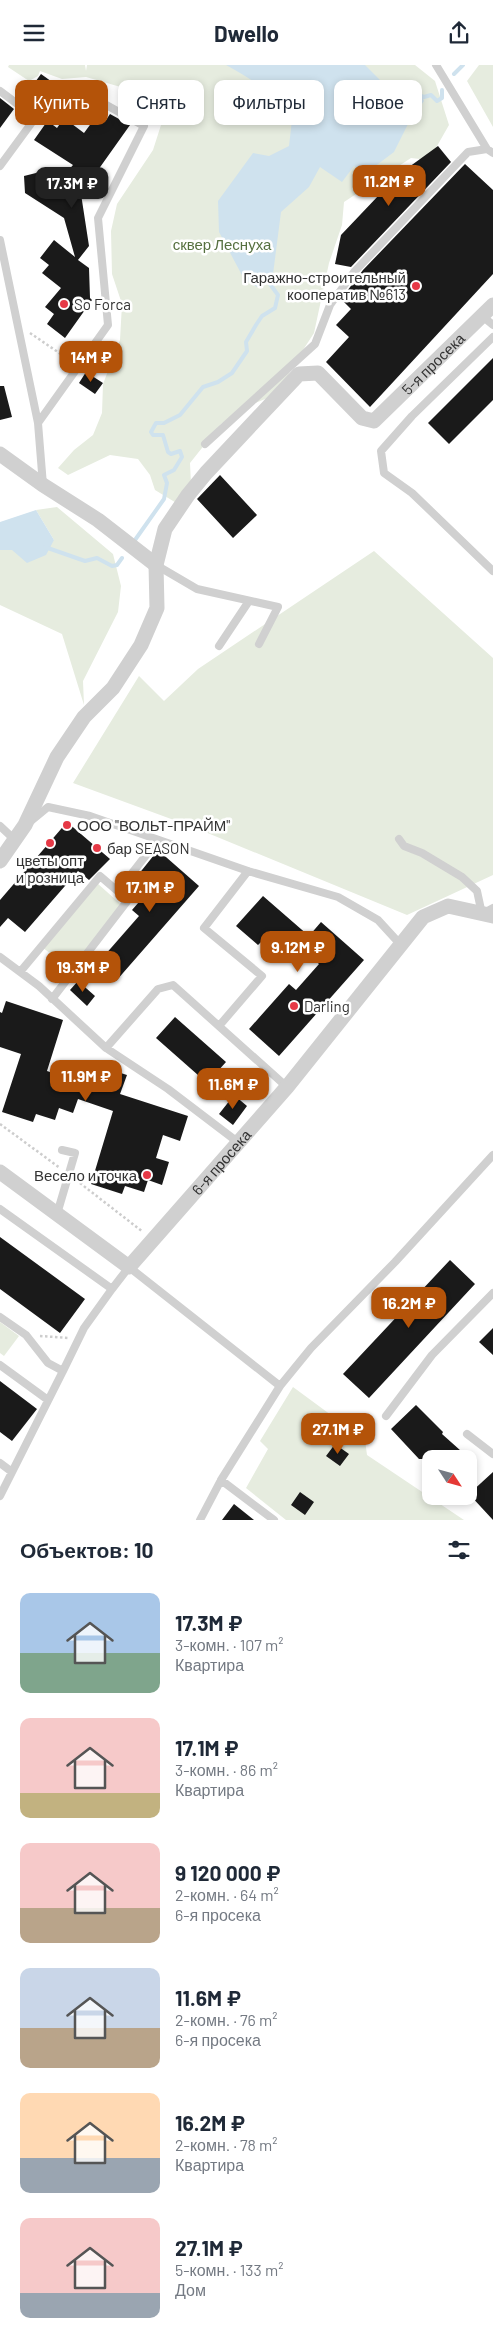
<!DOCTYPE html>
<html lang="ru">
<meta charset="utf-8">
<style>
:root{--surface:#fff;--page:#f2f2f3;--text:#1f2937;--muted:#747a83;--accent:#b45309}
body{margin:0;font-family:Barlow,sans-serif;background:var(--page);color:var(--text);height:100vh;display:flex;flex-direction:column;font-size:19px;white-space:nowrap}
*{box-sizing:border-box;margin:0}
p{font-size:16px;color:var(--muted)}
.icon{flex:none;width:28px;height:28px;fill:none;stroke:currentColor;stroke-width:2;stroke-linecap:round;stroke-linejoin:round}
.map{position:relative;height:1455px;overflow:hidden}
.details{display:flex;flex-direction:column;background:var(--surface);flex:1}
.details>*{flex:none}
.guide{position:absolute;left:15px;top:15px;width:464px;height:45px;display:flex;gap:10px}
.needle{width:32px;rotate:126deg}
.tools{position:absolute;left:422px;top:1385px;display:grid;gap:10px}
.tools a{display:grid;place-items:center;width:55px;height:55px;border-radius:10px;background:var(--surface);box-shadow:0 2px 8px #0003;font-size:25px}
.price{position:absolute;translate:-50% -42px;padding:0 11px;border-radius:10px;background:var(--accent);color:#fff;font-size:16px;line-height:32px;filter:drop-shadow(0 1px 2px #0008)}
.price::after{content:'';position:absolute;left:50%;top:30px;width:15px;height:11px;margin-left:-8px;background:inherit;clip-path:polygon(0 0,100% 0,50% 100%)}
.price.on{background:#222;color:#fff}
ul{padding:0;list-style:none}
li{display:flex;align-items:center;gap:15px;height:125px;padding:0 20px}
li span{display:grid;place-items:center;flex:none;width:140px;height:100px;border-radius:10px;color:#555}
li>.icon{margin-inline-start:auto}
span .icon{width:60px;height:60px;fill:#fffc;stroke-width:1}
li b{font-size:21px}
h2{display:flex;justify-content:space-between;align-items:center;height:60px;padding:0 20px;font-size:21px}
.chip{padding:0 18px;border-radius:10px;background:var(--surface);box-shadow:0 2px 8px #0003;font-size:18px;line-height:45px}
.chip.on{background:var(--accent);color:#fff}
header{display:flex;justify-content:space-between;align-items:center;height:65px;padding:0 20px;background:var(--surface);font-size:22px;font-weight:700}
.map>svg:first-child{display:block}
.green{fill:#e6ecdf}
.water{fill:#cfe2ee}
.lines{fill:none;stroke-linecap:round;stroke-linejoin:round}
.stream{stroke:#cfe2ee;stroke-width:4}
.building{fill:#1a1a1a}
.path{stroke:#cdcdcd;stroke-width:2.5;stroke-dasharray:2.5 2.5;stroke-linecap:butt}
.service{stroke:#d0d0d0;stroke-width:8}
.minor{stroke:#d0d0d0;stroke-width:15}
.poi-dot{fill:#e63946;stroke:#fff;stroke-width:2}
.labels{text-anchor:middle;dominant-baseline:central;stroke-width:5;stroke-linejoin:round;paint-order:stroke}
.park-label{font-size:15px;fill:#56703f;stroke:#fff}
.poi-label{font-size:15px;fill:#333;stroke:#fff;text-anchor:start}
.street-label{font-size:15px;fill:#333;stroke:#fff}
</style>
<header><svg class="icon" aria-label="menu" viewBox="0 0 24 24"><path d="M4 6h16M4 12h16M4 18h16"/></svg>Dwello<svg class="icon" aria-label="share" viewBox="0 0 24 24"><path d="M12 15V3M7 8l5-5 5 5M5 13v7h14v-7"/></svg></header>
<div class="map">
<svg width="493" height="1455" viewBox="0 0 493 1455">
<rect width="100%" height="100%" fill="#fff"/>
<!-- green -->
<path class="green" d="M9 0H85L86 6 87 0H415L435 16 449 60 429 95 411 93 344 137 342 160 329 198 314 268 292 302 280 328 245 342 221 359 190 398 191 419 178 439 155 425 150 410 138 394 110 390 68 410 58 403 74 385 93 370 102 348 103 319 120 275 122 239 112 209 111 166 117 139 153 85 161 60 153 26 138 27 86 12 62 14 40 6 38 11 29 16 8 2Z
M479 0H493V62L467 16Z
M57 442 113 489 121 521 118 547 83 616 84 640 62 569 0 540V485H12L54 475 36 445Z
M374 486 493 593V810L407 850 193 762 73 718 139 611 164 636 198 604Z
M97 818 125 843 77 908 43 883Z
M0 1257 19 1271 4 1291 0 1288Z
M293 1322 365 1375 367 1390 464 1455H286L246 1423 268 1384 260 1376Z"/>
<!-- water -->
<path class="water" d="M226 0H365L394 29 420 27 424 36 409 57 394 87 366 108 354 101 342 117 320 102 309 122 281 147 272 217 257 222 244 214 219 167 218 136 253 88 269 91 289 81 292 55C272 26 256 17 226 0Z
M36 445 54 475 46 490 27 498 12 485H0V457Z"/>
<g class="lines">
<!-- stream -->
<path class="stream" d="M454 9 463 0
M418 30 424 32 431 30 437 36 442 33V25
M135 475 164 434 167 418 164 410 174 405 182 392 180 386 171 389 168 387 163 370H153L151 367 156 358H164L180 350 203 322 218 317 232 308 247 286 246 277 256 260 262 251 275 243 278 230 267 215
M45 482 85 496 97 493 112 501 117 500 122 493"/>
</g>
<!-- building -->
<path class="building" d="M41 9 55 19 47 30 33 20Z
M0 33 14 44 0 63Z
M98 49 106 55 110 49 130 60 81 129 89 181 78 195 89 203 90 233 92 235 65 273 47 259 54 249 45 242 61 223 42 208 49 200 40 193 54 175 75 192 64 153 25 128 24 111 40 107 57 118 73 100 34 75 46 58 49 57 57 63 64 53 84 68Z
M438 81 451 97 351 202 335 199 341 170 398 110Z
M465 99 493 125V209L370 342 326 297 349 272 336 260 351 244 341 234 363 205Z
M493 293V335L449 379 428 358Z
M86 307 103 318 95 329 79 318Z
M0 321H4L12 352 0 355Z
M220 410 257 450 233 473 197 434Z
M67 757 110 794 89 815 78 806 25 867 8 853 0 862V835Z
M158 785 199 821 116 916 97 899 139 851 132 845 152 822 138 810Z
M263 831 309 871 321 857 364 895 279 991 249 964 289 919 296 925 319 899 300 881 288 894 265 873 258 880 236 861Z
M78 916 95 931 87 941 70 925Z
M6 936 63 955 47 1006 83 1018 89 998 127 1010 120 1029 188 1051 180 1076 163 1070 156 1093 169 1097 162 1120 148 1115 144 1127 125 1121 122 1129 91 1119 113 1046 78 1034 73 1048 59 1043 55 1055 36 1049 33 1057 2 1047 21 989 0 982V947L2 948Z
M175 952 226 997 207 1018 156 973Z
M234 1030 247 1041 233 1060 219 1049Z
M0 1172 85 1234 60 1268 0 1224Z
M450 1195 475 1219 369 1333 343 1309Z
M493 1263V1290L479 1277Z
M0 1316 37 1344 12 1376 0 1367Z
M416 1340 443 1367 442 1369 470 1394H419L391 1364Z
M335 1379 349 1389 340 1401 326 1391Z
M493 1407V1455L469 1429Z
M300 1427 314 1437 305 1450 291 1440Z
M234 1439 254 1455H222Z"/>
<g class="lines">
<!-- path -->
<path class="path" d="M30 268 71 296
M0 1059 60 1103
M76 1115 143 1167
M40 1271 69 1273"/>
<!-- service -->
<path class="service" d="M436 0 487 84
M0 26 24 44
M0 101 33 56 101 37 144 61 98 153 108 260 38 358 43 420
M0 175 38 358
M482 251 493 260
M493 272 412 351 381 386 384 408 412 428 493 506
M205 379 315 279 330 240 354 207 468 87 487 84 493 88
M156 500 197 524 278 542 259 579
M219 581 249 536
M31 756 48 742 90 751 248 806 338 832 378 855 400 879
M0 761 16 776
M399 774 404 781 422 788 462 812 477 826 482 849 493 843
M118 826 158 775
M0 892 39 921 106 983 168 1024 239 1078
M20 907 100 811 128 835 52 934
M219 961 262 911 204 863 248 806
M106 983 158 924 173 920 287 1022
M0 1144 112 1224 129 1202 280 1321
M57 1149 75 1088 62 1085
M0 1252 26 1270 48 1298 63 1306 84 1263 112 1224
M0 1300 48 1335
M386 1351 432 1290 493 1228
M467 1369 493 1389
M0 1398 12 1407
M221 1415 274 1455
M0 1431 63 1306
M200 1455 221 1415 280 1321 311 1283 395 1197 493 1090"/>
<!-- minor -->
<g class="minor">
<path d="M0 389 43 420 98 455 156 500"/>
<path id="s1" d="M0 796 25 760 57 692 84 652 113 623 141 580 157 543 156 500 165 464 188 430 206 408 299 309 318 308 362 353 374 356 493 240"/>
<path id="s2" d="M0 1107 129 1202 287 1022 423 852 448 841 493 851"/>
</g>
</g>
<!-- markers -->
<g class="poi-dot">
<circle cx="416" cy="221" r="5"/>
<circle cx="64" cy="239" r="5"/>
<circle cx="67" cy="760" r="5"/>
<circle cx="50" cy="778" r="5"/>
<circle cx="97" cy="783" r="5"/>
<circle cx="294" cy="941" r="5"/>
<circle cx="147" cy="1110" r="5"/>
</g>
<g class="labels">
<!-- park labels -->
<g class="park-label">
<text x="222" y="179">сквер Леснуха</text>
</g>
<!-- poi labels -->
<g class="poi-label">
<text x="406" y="212" text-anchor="end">Гаражно-строительный<tspan x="406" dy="17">кооператив №613</tspan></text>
<text x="74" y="239">So Forca</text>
<text x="77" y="760">ООО "ВОЛЬТ-ПРАЙМ"</text>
<text x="107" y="783">бар SEASON</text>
<text x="50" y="795" text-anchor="middle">цветы опт<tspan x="50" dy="17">и розница</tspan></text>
<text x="304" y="941">Darling</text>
<text x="137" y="1110" text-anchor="end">Весело и точка</text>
</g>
<!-- street labels -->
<g class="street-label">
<text stroke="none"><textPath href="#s1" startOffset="762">5-я просека</textPath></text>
<text stroke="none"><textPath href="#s2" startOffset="300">6-я просека</textPath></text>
</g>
</g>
</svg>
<div class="tools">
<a><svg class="needle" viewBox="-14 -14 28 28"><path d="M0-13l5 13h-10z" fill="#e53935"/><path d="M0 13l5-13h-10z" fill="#747a83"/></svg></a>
</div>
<b class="price" style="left:389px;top:142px">11.2M ₽</b>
<b class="price on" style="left:72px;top:144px">17.3M ₽</b>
<b class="price" style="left:91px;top:318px">14M ₽</b>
<b class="price" style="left:150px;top:848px">17.1M ₽</b>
<b class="price" style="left:298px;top:908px">9.12M ₽</b>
<b class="price" style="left:83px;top:928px">19.3M ₽</b>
<b class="price" style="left:86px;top:1037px">11.9M ₽</b>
<b class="price" style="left:233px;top:1045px">11.6M ₽</b>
<b class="price" style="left:409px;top:1264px">16.2M ₽</b>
<b class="price" style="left:338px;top:1390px">27.1M ₽</b>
<div class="guide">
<a class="chip on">Купить</a>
<a class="chip">Снять</a>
<a class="chip">Фильтры</a>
<a class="chip">Новое</a>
</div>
</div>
<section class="details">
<h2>Объектов: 10<svg class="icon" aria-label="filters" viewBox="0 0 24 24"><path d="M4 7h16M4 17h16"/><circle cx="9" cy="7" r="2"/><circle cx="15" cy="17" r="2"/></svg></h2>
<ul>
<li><span style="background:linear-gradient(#a9c7e8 60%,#7fa58c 0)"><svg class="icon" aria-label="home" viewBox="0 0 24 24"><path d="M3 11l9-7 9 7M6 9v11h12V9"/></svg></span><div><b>17.3M ₽</b><p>3-комн. · 107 m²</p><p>Квартира</p></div></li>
<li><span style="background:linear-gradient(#f6c9c9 75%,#c2b280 0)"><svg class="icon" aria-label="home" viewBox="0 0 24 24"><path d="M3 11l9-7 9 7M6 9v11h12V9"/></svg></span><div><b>17.1M ₽</b><p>3-комн. · 86 m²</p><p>Квартира</p></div></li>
<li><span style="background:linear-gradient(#f6c9c9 65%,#b9a48a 0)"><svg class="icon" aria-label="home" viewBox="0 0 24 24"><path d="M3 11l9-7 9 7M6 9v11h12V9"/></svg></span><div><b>9 120 000 ₽</b><p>2-комн. · 64 m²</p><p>6-я просека</p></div></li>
<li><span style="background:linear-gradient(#c9d6e8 60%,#b9a48a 0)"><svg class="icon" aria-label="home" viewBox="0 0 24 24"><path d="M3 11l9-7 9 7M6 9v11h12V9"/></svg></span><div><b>11.6M ₽</b><p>2-комн. · 76 m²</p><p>6-я просека</p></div></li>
<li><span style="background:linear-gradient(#ffd9b3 65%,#9aa5b1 0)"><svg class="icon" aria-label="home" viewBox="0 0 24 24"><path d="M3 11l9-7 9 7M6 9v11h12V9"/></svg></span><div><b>16.2M ₽</b><p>2-комн. · 78 m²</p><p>Квартира</p></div></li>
<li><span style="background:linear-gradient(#f6c9c9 75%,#9aa5b1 0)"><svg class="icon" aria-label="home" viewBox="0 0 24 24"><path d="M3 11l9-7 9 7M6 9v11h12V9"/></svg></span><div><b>27.1M ₽</b><p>5-комн. · 133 m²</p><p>Дом</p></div></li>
</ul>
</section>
